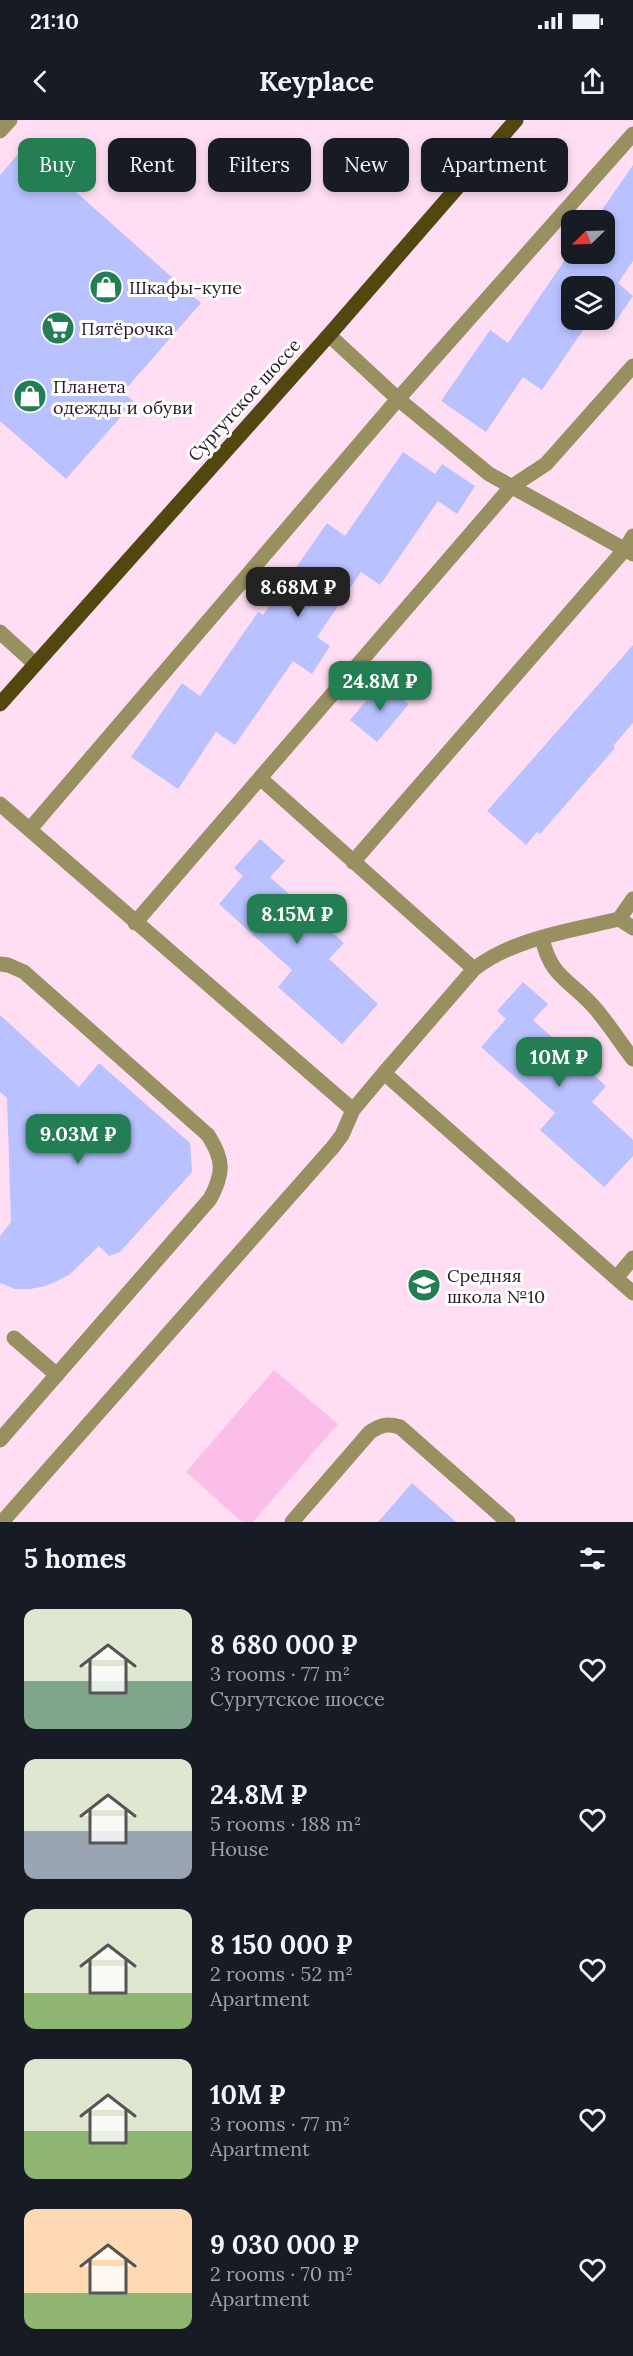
<!DOCTYPE html>
<meta charset="utf-8">
<style>
:root{--surface:#171b24;--page:#20242c;--text:#f1f3f6;--muted:#9ea1a6;--accent:#247e53}
body{margin:0;font-family:Lora,serif;background:var(--page);color:var(--text);height:100vh;display:flex;flex-direction:column;font-size:22px;white-space:nowrap}
*{box-sizing:border-box;margin:0}
p{font-size:20px;color:var(--muted)}
.icon{flex:none;width:33px;height:33px;fill:none;stroke:currentColor;stroke-width:2;stroke-linecap:round;stroke-linejoin:round}
.map{position:relative;height:1402px;overflow:hidden}
.details{display:flex;flex-direction:column;background:var(--surface);flex:1}
.details>*{flex:none}
.top-card{position:absolute;left:18px;top:18px;width:597px;height:54px;display:flex;gap:12px}
.needle{width:39px;rotate:247deg}
.tools{position:absolute;left:561px;top:90px;display:grid;gap:12px}
.tools a{display:grid;place-items:center;width:54px;height:54px;border-radius:12px;background:var(--surface);box-shadow:0 3px 9px #0003;font-size:30px}
.price{position:absolute;translate:-50% -51px;padding:0 14px;border-radius:12px;background:var(--accent);color:#fff;font-size:20px;line-height:39px;filter:drop-shadow(0 2px 3px #0008)}
.price::after{content:'';position:absolute;left:50%;top:36px;width:18px;height:14px;margin-left:-9px;background:inherit;clip-path:polygon(0 0,100% 0,50% 100%)}
.price.on{background:#222;color:#fff}
ul{padding:0;list-style:none}
li{display:flex;align-items:center;gap:18px;height:150px;padding:0 24px}
li span{display:grid;place-items:center;flex:none;width:168px;height:120px;border-radius:12px;color:#555}
li>.icon{margin-inline-start:auto}
span .icon{width:72px;height:72px;fill:#fffc;stroke-width:1}
li b{font-size:26px}
h2{display:flex;justify-content:space-between;align-items:center;height:72px;padding:0 24px;font-size:26px}
.pill{padding:0 21px;border-radius:12px;background:var(--surface);box-shadow:0 3px 9px #0003;font-size:21px;line-height:54px}
.pill.on{background:var(--accent);color:#fff}
.status{display:flex;justify-content:space-between;align-items:center;height:42px;padding:0 30px;background:var(--surface);direction:ltr}
.status svg{height:16px;fill:currentColor}
header{display:flex;justify-content:space-between;align-items:center;height:78px;padding:0 24px;background:var(--surface);font-size:27px;font-weight:700}
.map>svg:first-child{display:block}
.green{fill:#fbbee8}
.building{fill:#b9c1ff}
.lines{fill:none;stroke-linecap:round;stroke-linejoin:round}
.minor{stroke:#999061;stroke-width:15}
.major{stroke:#52470f;stroke-width:15}
.labels{text-anchor:middle;dominant-baseline:central;stroke-width:6;stroke-linejoin:round;paint-order:stroke}
.poi-label{font-size:18px;fill:#2a1b25;stroke:#fff;text-anchor:start}
.street-label{font-size:18px;fill:#2a1b25;stroke:#fff}
</style>
<div class="status"><b>21:10</b><svg viewBox="0 0 49 12"><path d="M0 12V9h3v3zM5 12V6h3v6zM10 12V3h3v9zM15 12V0h3v12zM26 1h20v11H26zM47 4h2v5h-2z"/></svg></div>
<header><svg class="icon" aria-label="back" viewBox="0 0 24 24"><path d="M15 5l-7 7 7 7"/></svg>Keyplace<svg class="icon" aria-label="share" viewBox="0 0 24 24"><path d="M12 15V3M7 8l5-5 5 5M5 13v7h14v-7"/></svg></header>
<div class="map">
<svg width="633" height="1402" viewBox="0 0 633 1402">
<rect width="100%" height="100%" fill="#ffdef4"/>
<!-- green -->
<path class="green" d="M274 1250 338 1304 253 1402H242L186 1352Z"/>
<!-- building -->
<path class="building" d="M26 25 51 48 50 49 201 183 123 272 134 282 66 359 0 301V55Z
M633 45V141L618 163 633 176 616 201 604 193V166H572V200H590L542 270 523 257 486 312 441 281 490 210 508 223 569 134H604V100H595Z
M403 332 435 354 442 344 475 366 457 394 438 381 380 465 361 452 317 517 330 526 312 554 293 541 235 625 216 612 178 669 131 637 182 563 200 576 258 492 263 495 327 403 345 416Z
M633 525V603L613 626 615 628 540 714 537 712 526 725 487 691Z
M382 562 409 584 377 622 350 600Z
M260 719 285 741 270 757 344 823 329 839 378 884 342 924 278 867 292 850 219 784 243 756 234 748Z
M523 862 548 884 533 900 606 966 592 982 633 1020V1036L604 1067 540 1010 555 993 481 927 506 899 497 891Z
M0 895 79 967 99 943 190 1023 192 1052 120 1132 109 1136 99 1126 69 1155 46 1166 30 1169H15L0 1163V1116L11 1102 7 978 0 972Z
M412 1363 456 1402H378Z"/>
<g class="lines">
<!-- minor -->
<path class="minor" d="M0 11 10 0
M329 215 398 279 489 354 633 434
M0 512 35 544
M260 658 474 849
M0 684 353 990
M30 709 398 279 633 14
M353 742 626 428 633 416
M619 799 633 808
M135 803 511 367 546 344 633 246
M542 818C551 858 569 859 594 887 608 903 620 922 633 939
M0 844 8 845 24 852 208 1015C224 1040 224 1053 210 1079L0 1320
M384 953 474 849C514 818 570 811 619 799L633 779
M616 1158 633 1138
M14 1218 57 1255
M2 1402 333 1027 342 1015 353 990 384 953 633 1173
M292 1402 370 1312C381 1305 387 1303 400 1307L508 1402"/>
<!-- major -->
<path class="major" d="M0 584 329 215 516 0"/>
</g>
<!-- icons -->
<defs>
<symbol id="shop-disc" viewBox="-11 -11 22 22"><circle r="9.5" fill="#247e53" stroke="#fff"/><path d="M-5-2.5h2.3a2.7 3.5 0 0 1 5.4 0H5L5.5 6h-11ZM-1.5-2.5h3a1.5 2.3 0 0 0-3 0Z" fill="#fff"/></symbol>
<symbol id="supermarket-disc" viewBox="-11 -11 22 22"><circle r="9.5" fill="#247e53" stroke="#fff"/><path d="M-6-5.5h2.5l.6 2H6L4.5 2H-2.5L-4.4-4H-6ZM-1.5 3.2a1.3 1.3 0 1 0 .1 0ZM3 3.2a1.3 1.3 0 1 0 .1 0Z" fill="#fff"/></symbol>
<symbol id="school-disc" viewBox="-11 -11 22 22"><circle r="9.5" fill="#247e53" stroke="#fff"/><path d="M0-5L7-2L0 1L-7-2ZM-4 1L0 2.5L4 1V4Q0 6-4 4Z" fill="#fff"/></symbol>
</defs>
<g fill-rule="evenodd">
<use href="#shop-disc" x="87" y="148" width="38" height="38"/>
<use href="#supermarket-disc" x="39" y="189" width="38" height="38"/>
<use href="#shop-disc" x="11" y="257" width="38" height="38"/>
<use href="#school-disc" x="405" y="1146" width="38" height="38"/>
</g>
<g class="labels">
<!-- poi labels -->
<g class="poi-label">
<text x="129" y="167">Шкафы-купе</text>
<text x="81" y="208">Пятёрочка</text>
<text x="53" y="266">Планета<tspan x="53" dy="21">одежды и обуви</tspan></text>
<text x="447" y="1155">Средняя<tspan x="447" dy="21">школа №10</tspan></text>
</g>
<!-- street labels -->
<g class="street-label">
<text transform="translate(244 280) rotate(-48)">Сургутское шоссе</text>
</g>
</g>
</svg>
<div class="tools">
<a><svg class="needle" viewBox="-14 -14 28 28"><path d="M0-13l5 13h-10z" fill="#e53935"/><path d="M0 13l5-13h-10z" fill="#9ea1a6"/></svg></a>
<a><svg class="icon" aria-label="layers" viewBox="0 0 24 24"><path d="M12 4l9 5-9 5-9-5zM3 14l9 5 9-5"/></svg></a>
</div>
<b class="price on" style="left:298px;top:498px">8.68M ₽</b>
<b class="price" style="left:380px;top:592px">24.8M ₽</b>
<b class="price" style="left:297px;top:825px">8.15M ₽</b>
<b class="price" style="left:559px;top:968px">10M ₽</b>
<b class="price" style="left:78px;top:1045px">9.03M ₽</b>
<div class="top-card">
<a class="pill on">Buy</a>
<a class="pill">Rent</a>
<a class="pill">Filters</a>
<a class="pill">New</a>
<a class="pill">Apartment</a>
</div>
</div>
<section class="details">
<h2>5 homes<svg class="icon" aria-label="filters" viewBox="0 0 24 24"><path d="M4 7h16M4 17h16"/><circle cx="9" cy="7" r="2"/><circle cx="15" cy="17" r="2"/></svg></h2>
<ul>
<li><span style="background:linear-gradient(#dfe7d0 60%,#7fa58c 0)"><svg class="icon" aria-label="home" viewBox="0 0 24 24"><path d="M3 11l9-7 9 7M6 9v11h12V9"/></svg></span><div><b>8 680 000 ₽</b><p>3 rooms · 77 m²</p><p>Сургутское шоссе</p></div><svg class="icon" aria-label="heart" viewBox="0 0 24 24"><path d="M12 20l-8-8c-3-5 5-10 8-4 3-6 11-1 8 4z"/></svg></li>
<li><span style="background:linear-gradient(#dfe7d0 60%,#9aa5b1 0)"><svg class="icon" aria-label="home" viewBox="0 0 24 24"><path d="M3 11l9-7 9 7M6 9v11h12V9"/></svg></span><div><b>24.8M ₽</b><p>5 rooms · 188 m²</p><p>House</p></div><svg class="icon" aria-label="heart" viewBox="0 0 24 24"><path d="M12 20l-8-8c-3-5 5-10 8-4 3-6 11-1 8 4z"/></svg></li>
<li><span style="background:linear-gradient(#dfe7d0 70%,#8fb573 0)"><svg class="icon" aria-label="home" viewBox="0 0 24 24"><path d="M3 11l9-7 9 7M6 9v11h12V9"/></svg></span><div><b>8 150 000 ₽</b><p>2 rooms · 52 m²</p><p>Apartment</p></div><svg class="icon" aria-label="heart" viewBox="0 0 24 24"><path d="M12 20l-8-8c-3-5 5-10 8-4 3-6 11-1 8 4z"/></svg></li>
<li><span style="background:linear-gradient(#dfe7d0 60%,#8fb573 0)"><svg class="icon" aria-label="home" viewBox="0 0 24 24"><path d="M3 11l9-7 9 7M6 9v11h12V9"/></svg></span><div><b>10M ₽</b><p>3 rooms · 77 m²</p><p>Apartment</p></div><svg class="icon" aria-label="heart" viewBox="0 0 24 24"><path d="M12 20l-8-8c-3-5 5-10 8-4 3-6 11-1 8 4z"/></svg></li>
<li><span style="background:linear-gradient(#ffd9b3 70%,#8fb573 0)"><svg class="icon" aria-label="home" viewBox="0 0 24 24"><path d="M3 11l9-7 9 7M6 9v11h12V9"/></svg></span><div><b>9 030 000 ₽</b><p>2 rooms · 70 m²</p><p>Apartment</p></div><svg class="icon" aria-label="heart" viewBox="0 0 24 24"><path d="M12 20l-8-8c-3-5 5-10 8-4 3-6 11-1 8 4z"/></svg></li>
</ul>
</section>
